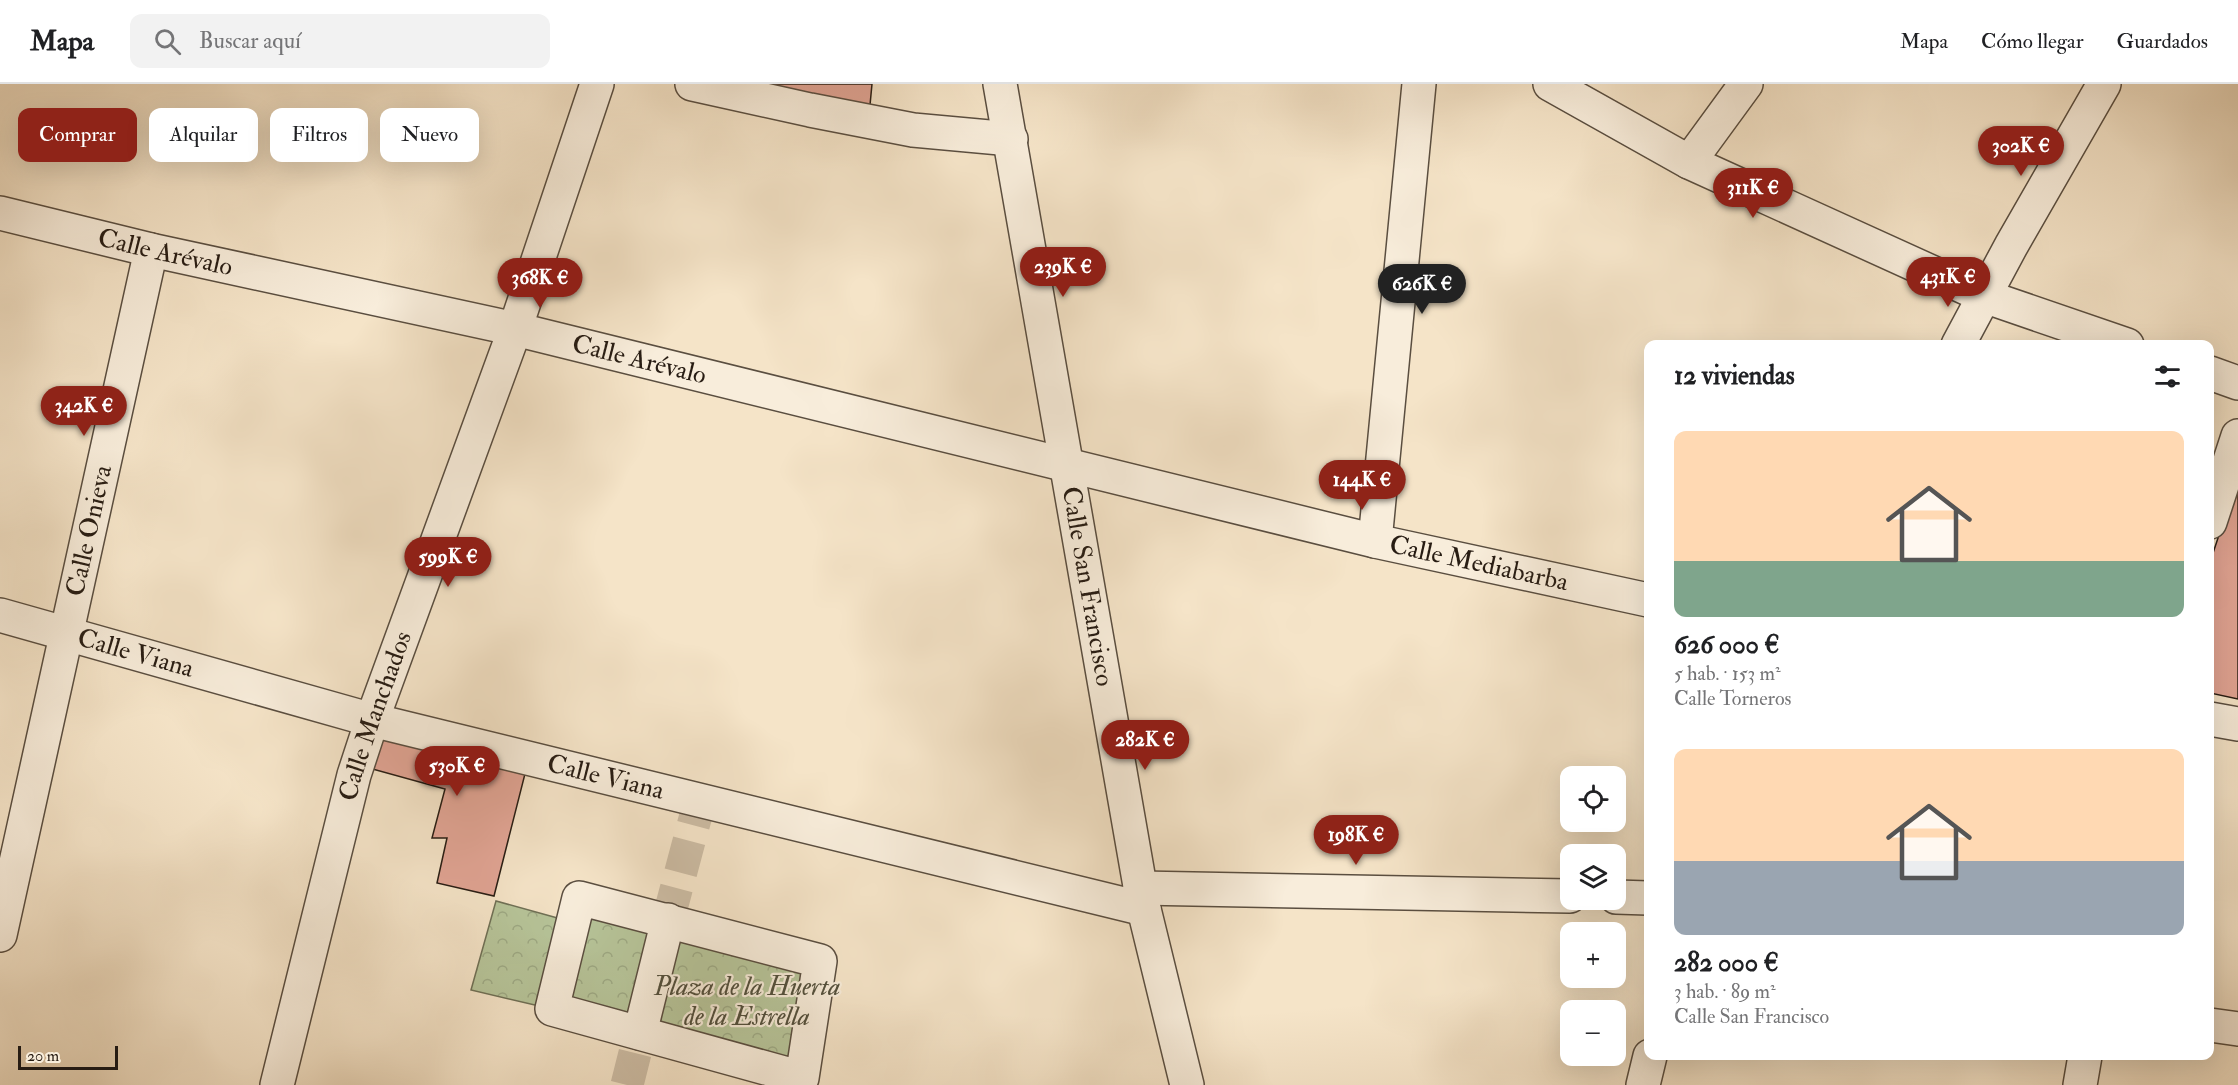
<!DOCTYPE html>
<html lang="es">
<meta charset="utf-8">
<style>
:root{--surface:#fff;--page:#f2f2f2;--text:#202124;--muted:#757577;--line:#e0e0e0;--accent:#8f2418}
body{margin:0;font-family:"IM FELL Double Pica",serif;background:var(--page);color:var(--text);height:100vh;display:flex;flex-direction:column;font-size:22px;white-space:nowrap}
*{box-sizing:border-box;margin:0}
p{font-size:20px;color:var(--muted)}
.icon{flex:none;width:33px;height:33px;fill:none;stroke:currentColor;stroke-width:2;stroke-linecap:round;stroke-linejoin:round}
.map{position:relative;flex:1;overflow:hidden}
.drawer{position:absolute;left:1644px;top:256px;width:570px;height:720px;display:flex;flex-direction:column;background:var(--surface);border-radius:12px;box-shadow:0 6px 24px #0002}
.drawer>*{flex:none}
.top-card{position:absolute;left:18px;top:24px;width:570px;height:54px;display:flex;gap:12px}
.controls{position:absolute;left:1560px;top:682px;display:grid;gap:12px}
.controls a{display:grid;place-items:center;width:66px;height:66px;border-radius:12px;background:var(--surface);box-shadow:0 6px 24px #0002;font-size:30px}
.scale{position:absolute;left:18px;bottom:15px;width:100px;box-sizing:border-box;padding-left:6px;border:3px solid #271c13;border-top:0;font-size:16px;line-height:21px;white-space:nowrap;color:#271c13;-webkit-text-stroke:4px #f8eddb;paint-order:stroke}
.price{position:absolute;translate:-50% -51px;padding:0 14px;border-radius:21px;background:var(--accent);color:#fff;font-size:20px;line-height:39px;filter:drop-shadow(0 2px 3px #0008)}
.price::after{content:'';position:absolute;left:50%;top:36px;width:18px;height:14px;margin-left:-9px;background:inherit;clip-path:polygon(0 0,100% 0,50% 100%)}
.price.on{background:#222;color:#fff}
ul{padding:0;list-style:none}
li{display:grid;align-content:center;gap:12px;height:318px;padding:0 30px}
li span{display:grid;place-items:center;height:186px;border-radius:12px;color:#555}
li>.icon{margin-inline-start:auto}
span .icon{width:108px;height:108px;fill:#fffc;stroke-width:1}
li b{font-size:26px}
h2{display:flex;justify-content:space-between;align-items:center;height:72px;padding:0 30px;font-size:26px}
.chip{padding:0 21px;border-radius:12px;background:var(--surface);box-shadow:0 6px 24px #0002;font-size:21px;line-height:54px}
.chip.on{background:var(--accent);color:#fff}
header{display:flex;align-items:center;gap:36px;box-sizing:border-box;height:84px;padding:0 30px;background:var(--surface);border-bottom:2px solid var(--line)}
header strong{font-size:28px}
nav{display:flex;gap:33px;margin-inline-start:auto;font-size:21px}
.search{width:420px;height:54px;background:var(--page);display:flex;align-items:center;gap:15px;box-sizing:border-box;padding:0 21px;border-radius:12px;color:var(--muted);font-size:22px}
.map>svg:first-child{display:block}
.forest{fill:url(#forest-crowns);stroke:#6f7056;stroke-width:1.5}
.building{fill:#e1a494;stroke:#271c13;stroke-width:1.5}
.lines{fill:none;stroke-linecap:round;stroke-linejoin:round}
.minor-tunnel{stroke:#ccbca4;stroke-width:33;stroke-dasharray:33 16;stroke-linecap:butt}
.minor-casing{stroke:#5a4e40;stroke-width:36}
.minor{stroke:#f8eddb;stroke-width:33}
.labels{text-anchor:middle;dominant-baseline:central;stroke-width:4.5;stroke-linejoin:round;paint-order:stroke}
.street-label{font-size:26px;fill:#271c13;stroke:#f8eddb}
.park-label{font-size:26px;font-style:italic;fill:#524f3c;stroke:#f8eddb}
</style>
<header>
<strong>Mapa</strong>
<div class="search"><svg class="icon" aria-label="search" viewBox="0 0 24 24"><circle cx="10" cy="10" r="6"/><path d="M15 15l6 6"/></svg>Buscar aquí</div>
<nav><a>Mapa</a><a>Cómo llegar</a><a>Guardados</a></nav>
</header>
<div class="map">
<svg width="2238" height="1001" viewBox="0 0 2238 1001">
<defs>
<pattern id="forest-crowns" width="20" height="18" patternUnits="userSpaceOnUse" patternTransform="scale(1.5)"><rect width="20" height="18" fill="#b7c59a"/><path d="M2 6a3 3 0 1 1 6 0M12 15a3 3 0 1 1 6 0" fill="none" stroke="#9da984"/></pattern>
</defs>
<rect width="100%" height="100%" fill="#f5e4c8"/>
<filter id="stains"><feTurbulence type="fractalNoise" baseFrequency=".00333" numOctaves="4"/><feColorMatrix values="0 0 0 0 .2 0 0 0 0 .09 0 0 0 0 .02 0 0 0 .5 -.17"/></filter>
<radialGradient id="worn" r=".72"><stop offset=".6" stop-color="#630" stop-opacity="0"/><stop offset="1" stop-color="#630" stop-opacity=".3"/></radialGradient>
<!-- forest -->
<path class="forest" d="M579 814 820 877 802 994 552 925 471 906 496 817 572 838Z"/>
<!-- building -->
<path class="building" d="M756 0H872L870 21Z
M2238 394V615L2210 609V478Z
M372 636 529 674 494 812 437 799 447 754H432L445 705 358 681Z"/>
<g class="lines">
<!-- minor-tunnel -->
<path class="minor-tunnel" d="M668 836 700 716
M627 1001 640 949"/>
<defs>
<g id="minor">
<path d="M692 0 810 26 913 46 1011 55"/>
<path id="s1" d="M1000 0 1144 825 1187 1001"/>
<path d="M1550 0 1689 78 1984 212 2127 261"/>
<path d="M1689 78 1746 0"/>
<path id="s2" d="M0 129 151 166 515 245 1375 457 1648 516"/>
<path d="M1958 261 2011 162 2104 0"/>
<path d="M2210 289 2238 299"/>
<path d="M2210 438 2238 352"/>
<path d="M1375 457 1419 0"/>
<path id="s3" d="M0 531 372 636 1144 825"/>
<path d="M2210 635 2238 640"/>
<path d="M1140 804 1570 812"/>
<path d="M1616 813 1648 814"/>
<path d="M579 814 820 877 802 994 552 925Z"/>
<path id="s4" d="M0 851 151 166"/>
<path d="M2210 941 2238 945"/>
<path d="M640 949 668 836"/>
<path id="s5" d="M277 1001 354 691 372 636 515 245 597 0"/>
<path d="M1643 1001 1650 972"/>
<path d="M2080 1001 2085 972"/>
</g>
</defs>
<!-- minor casing -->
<use href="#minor" class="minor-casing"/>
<!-- minor -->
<use href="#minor" class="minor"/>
</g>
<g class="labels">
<!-- street labels -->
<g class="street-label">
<text stroke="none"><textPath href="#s2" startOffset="170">Calle Arévalo</textPath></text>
<text stroke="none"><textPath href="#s2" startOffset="656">Calle Arévalo</textPath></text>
<text stroke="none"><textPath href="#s4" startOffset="414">Calle Onieva</textPath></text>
<text stroke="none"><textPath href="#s2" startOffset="1520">Calle Mediabarba</textPath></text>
<text stroke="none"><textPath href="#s1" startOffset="510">Calle San Francisco</textPath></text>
<text stroke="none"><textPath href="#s3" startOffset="141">Calle Viana</textPath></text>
<text stroke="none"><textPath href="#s5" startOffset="382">Calle Manchados</textPath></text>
<text stroke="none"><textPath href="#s3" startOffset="627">Calle Viana</textPath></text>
</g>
<!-- park labels -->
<g class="park-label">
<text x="747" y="903">Plaza de la Huerta<tspan x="747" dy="30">de la Estrella</tspan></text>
</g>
</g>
<rect width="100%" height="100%" filter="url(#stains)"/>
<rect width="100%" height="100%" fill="url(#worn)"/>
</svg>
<div class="controls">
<a><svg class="icon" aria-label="locate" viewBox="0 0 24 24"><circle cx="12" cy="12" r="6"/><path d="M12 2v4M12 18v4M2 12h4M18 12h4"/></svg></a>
<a><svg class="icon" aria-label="layers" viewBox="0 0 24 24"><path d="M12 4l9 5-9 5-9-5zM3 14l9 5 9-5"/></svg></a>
<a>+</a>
<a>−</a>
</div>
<div class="scale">20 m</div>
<b class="price" style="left:2021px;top:93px">302K €</b>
<b class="price" style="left:1753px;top:135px">311K €</b>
<b class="price" style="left:1063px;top:214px">239K €</b>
<b class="price" style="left:1948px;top:224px">431K €</b>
<b class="price" style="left:540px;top:225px">368K €</b>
<b class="price on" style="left:1422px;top:231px">626K €</b>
<b class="price" style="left:84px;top:353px">342K €</b>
<b class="price" style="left:1362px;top:427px">144K €</b>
<b class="price" style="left:448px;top:504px">599K €</b>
<b class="price" style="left:1145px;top:687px">282K €</b>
<b class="price" style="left:457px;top:713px">530K €</b>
<b class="price" style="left:1356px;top:782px">198K €</b>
<div class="top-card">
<a class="chip on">Comprar</a>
<a class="chip">Alquilar</a>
<a class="chip">Filtros</a>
<a class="chip">Nuevo</a>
</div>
<section class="drawer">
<h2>12 viviendas<svg class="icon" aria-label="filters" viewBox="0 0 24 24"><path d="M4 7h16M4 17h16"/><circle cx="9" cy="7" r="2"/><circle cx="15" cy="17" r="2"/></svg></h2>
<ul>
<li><span style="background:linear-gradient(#ffd9b3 70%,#7fa58c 0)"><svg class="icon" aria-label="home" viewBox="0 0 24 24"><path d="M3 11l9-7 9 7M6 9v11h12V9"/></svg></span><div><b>626 000 €</b><p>5 hab. · 153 m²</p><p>Calle Torneros</p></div></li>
<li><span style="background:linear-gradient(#ffd9b3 60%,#9aa5b1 0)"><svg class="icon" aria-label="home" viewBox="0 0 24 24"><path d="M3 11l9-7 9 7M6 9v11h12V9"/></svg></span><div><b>282 000 €</b><p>3 hab. · 89 m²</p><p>Calle San Francisco</p></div></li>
</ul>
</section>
</div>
